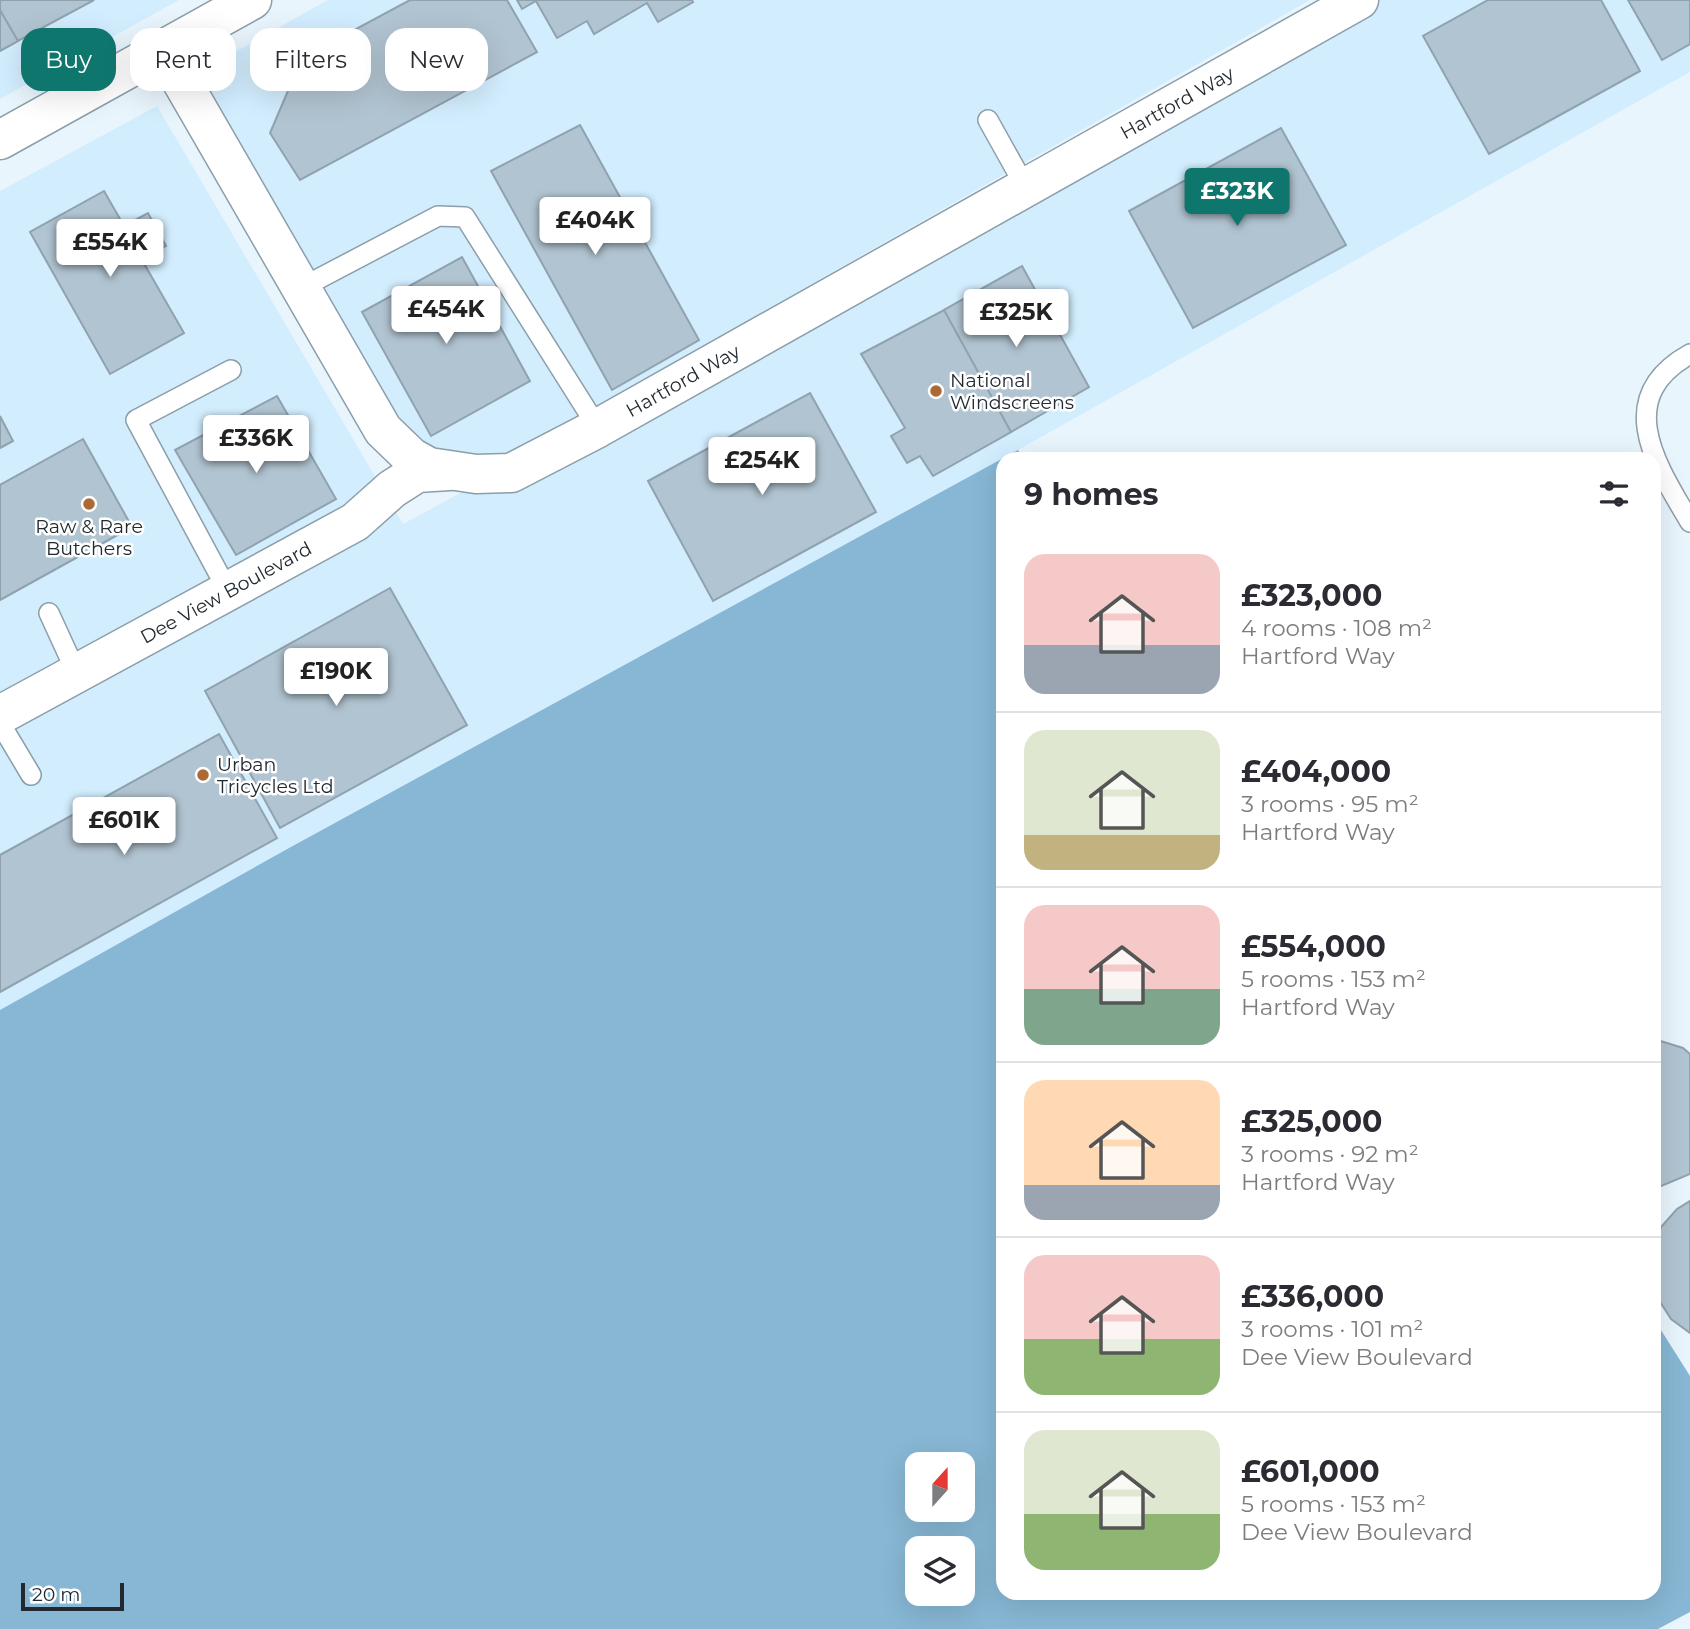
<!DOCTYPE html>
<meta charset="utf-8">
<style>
:root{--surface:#fff;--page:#f7f7f7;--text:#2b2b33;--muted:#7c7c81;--line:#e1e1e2;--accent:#0f766e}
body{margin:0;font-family:Montserrat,sans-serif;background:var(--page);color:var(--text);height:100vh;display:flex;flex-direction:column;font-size:26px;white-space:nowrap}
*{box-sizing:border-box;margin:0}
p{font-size:23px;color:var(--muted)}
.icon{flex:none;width:38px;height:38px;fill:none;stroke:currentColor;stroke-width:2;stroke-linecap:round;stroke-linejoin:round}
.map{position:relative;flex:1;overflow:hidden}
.panel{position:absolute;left:996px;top:452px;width:665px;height:1148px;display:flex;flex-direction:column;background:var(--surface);border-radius:21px;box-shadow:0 7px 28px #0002}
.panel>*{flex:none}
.guide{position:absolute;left:21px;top:28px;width:665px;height:63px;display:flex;gap:14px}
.needle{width:46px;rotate:21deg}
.buttons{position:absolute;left:905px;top:1452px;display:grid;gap:14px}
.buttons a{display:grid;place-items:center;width:70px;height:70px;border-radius:14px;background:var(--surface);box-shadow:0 7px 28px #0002;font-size:35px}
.scale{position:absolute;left:21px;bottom:18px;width:103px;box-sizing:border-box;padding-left:7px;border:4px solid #232a2f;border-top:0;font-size:19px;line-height:24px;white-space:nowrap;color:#232a2f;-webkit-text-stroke:5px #fff;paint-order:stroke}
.price{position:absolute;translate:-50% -60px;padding:0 16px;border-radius:7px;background:#fff;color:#222;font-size:23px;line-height:46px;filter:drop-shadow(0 2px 4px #0008)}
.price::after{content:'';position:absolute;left:50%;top:42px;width:21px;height:16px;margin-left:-10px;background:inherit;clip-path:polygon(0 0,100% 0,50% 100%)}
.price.on{background:var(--accent);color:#fff}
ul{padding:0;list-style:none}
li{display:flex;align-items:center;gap:21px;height:175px;padding:0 28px}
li+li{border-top:2px solid var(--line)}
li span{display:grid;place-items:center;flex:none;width:196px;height:140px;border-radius:21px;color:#555}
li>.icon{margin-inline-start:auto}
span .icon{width:84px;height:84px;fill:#fffc;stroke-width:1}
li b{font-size:30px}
h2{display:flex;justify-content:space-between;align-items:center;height:84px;padding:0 28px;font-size:30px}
.chip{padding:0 24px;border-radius:21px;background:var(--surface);box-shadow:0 7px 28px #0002;font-size:24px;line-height:63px}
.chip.on{background:var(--accent);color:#fff}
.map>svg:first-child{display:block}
.built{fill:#d2edfe}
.forest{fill:#87b7d4;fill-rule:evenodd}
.building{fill:#b1c4d1;stroke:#90a2ae;stroke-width:2}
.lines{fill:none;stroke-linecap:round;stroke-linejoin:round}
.lane-casing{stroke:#8b9ea9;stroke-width:22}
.street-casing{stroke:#8b9ea9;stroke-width:41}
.secondary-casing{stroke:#8b9ea9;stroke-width:41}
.lane{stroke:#fff;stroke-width:19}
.street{stroke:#fff;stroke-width:38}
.secondary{stroke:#fff;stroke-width:38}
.poi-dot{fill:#ac6936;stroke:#fff;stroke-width:2.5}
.labels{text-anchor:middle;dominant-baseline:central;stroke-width:5;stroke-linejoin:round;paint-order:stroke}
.street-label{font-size:19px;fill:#232a2f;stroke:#fff}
.poi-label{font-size:19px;fill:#232a2f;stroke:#fff;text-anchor:start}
</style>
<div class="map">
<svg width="1690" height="1629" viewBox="0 0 1690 1629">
<rect width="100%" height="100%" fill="#e9f5fd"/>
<!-- built -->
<path class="built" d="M0 0H179L0 99Z
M328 0H1310L511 455 481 465 409 442 211 98 213 77 224 58Z
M1373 0H1690V72L1018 450 289 848 0 1010V191L157 106 403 524Z"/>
<!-- forest -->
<path class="forest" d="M1018 450 1023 458H1003V1592H1654V1319L1690 1376V1612L1658 1629H0V1010L289 848ZM917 1465H962V1510H917ZM917 1549H962V1594H917Z"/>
<!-- building -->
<path class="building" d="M0 0H94L18 41 0 10Z
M410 0H507L537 52 300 180 270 133 302 58Z
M517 0H692L693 2 658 22 647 3 594 34 587 21 557 38 536 1 522 9Z
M1488 0H1601L1640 71 1489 154 1423 36Z
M1628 0H1690V44L1662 60Z
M0 10 18 41 0 51Z
M580 125 699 340 612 390 491 171Z
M1281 128 1346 245 1193 328 1129 211Z
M104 191 124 226 148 213 166 246 142 260 184 333 110 374 30 232Z
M462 257 530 381 431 436 362 312Z
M1022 266 1089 387 1011 432 944 310Z
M944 310 1011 432 933 476 920 456 907 463 891 436 905 428 861 354Z
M810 393 876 512 713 601 648 481Z
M277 396 336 499 236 555 175 450Z
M0 416 13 441 0 448Z
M83 439 132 527 0 600V485Z
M390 588 467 725 280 828 205 691Z
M219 734 277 838 0 992V855Z
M1654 1039 1683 1048 1690 1054V1174L1654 1189Z
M1690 1201V1333L1671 1319 1657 1297 1654 1285V1246L1661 1227 1677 1209Z"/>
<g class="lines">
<defs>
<path id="lane" d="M988 120 1026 188
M301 288 438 216 465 217 598 428
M1690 354C1611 398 1657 466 1690 522
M228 591 136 420 231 370
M49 613 77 674
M0 723 31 775"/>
<g id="street">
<path id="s1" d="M163 49 383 430 411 457 429 467 476 474 511 473 598 428 1359 0"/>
<path id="s2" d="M0 715 355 522 392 489 417 473 449 471"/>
</g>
<path id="secondary" d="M0 140 252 0"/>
</defs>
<!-- lane casing -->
<use href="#lane" class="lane-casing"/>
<!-- street casing -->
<use href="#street" class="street-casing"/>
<!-- secondary casing -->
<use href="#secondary" class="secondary-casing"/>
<!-- lane -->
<use href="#lane" class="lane"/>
<!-- street -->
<use href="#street" class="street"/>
<!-- secondary -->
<use href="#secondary" class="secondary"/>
</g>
<!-- markers -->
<g class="poi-dot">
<circle cx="936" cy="391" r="7"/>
<circle cx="89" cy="504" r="7"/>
<circle cx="203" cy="775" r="7"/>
</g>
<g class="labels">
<!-- street labels -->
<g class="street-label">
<text stroke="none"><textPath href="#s1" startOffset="1344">Hartford Way</textPath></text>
<text stroke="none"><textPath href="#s1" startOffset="777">Hartford Way</textPath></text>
<text stroke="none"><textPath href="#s2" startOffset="257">Dee View Boulevard</textPath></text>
</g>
<!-- poi labels -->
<g class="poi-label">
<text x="950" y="380">National<tspan x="950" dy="22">Windscreens</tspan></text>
<text x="89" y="526" text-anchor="middle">Raw &amp; Rare<tspan x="89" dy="22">Butchers</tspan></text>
<text x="217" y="764">Urban<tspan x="217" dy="22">Tricycles Ltd</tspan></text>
</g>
</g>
</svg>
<div class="buttons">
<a><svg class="needle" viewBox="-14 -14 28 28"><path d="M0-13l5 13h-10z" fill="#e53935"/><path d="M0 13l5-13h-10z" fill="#7c7c81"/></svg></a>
<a><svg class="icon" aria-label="layers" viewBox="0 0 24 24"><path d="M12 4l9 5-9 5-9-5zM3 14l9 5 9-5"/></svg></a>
</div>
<div class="scale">20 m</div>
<b class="price on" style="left:1237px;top:228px">£323K</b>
<b class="price" style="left:595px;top:257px">£404K</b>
<b class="price" style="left:110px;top:279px">£554K</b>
<b class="price" style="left:446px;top:346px">£454K</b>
<b class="price" style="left:1016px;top:349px">£325K</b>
<b class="price" style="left:256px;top:475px">£336K</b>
<b class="price" style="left:762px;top:497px">£254K</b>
<b class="price" style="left:336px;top:708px">£190K</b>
<b class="price" style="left:124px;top:857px">£601K</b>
<div class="guide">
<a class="chip on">Buy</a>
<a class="chip">Rent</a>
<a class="chip">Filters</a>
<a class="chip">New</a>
</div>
<section class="panel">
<h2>9 homes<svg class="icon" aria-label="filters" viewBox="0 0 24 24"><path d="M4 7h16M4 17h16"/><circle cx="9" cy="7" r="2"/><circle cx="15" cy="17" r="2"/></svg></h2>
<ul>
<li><span style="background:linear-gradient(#f6c9c9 65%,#9aa5b1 0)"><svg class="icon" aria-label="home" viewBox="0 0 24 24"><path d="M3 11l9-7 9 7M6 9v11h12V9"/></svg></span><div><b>£323,000</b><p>4 rooms · 108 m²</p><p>Hartford Way</p></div></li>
<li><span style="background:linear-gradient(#dfe7d0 75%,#c2b280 0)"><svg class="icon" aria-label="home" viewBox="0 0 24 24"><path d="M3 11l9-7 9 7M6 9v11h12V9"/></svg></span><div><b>£404,000</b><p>3 rooms · 95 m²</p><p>Hartford Way</p></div></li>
<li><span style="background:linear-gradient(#f6c9c9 60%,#7fa58c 0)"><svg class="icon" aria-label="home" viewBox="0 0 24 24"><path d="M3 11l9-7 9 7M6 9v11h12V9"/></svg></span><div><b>£554,000</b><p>5 rooms · 153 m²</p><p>Hartford Way</p></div></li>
<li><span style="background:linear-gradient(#ffd9b3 75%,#9aa5b1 0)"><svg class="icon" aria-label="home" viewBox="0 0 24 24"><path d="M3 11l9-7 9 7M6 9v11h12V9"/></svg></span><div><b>£325,000</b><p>3 rooms · 92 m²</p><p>Hartford Way</p></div></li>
<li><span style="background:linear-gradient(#f6c9c9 60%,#8fb573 0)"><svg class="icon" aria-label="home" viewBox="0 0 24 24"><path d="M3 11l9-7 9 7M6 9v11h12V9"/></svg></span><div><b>£336,000</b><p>3 rooms · 101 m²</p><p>Dee View Boulevard</p></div></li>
<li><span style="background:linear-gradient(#dfe7d0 60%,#8fb573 0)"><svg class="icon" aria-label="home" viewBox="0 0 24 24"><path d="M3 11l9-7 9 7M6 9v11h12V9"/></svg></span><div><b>£601,000</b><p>5 rooms · 153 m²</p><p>Dee View Boulevard</p></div></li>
</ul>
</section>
</div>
